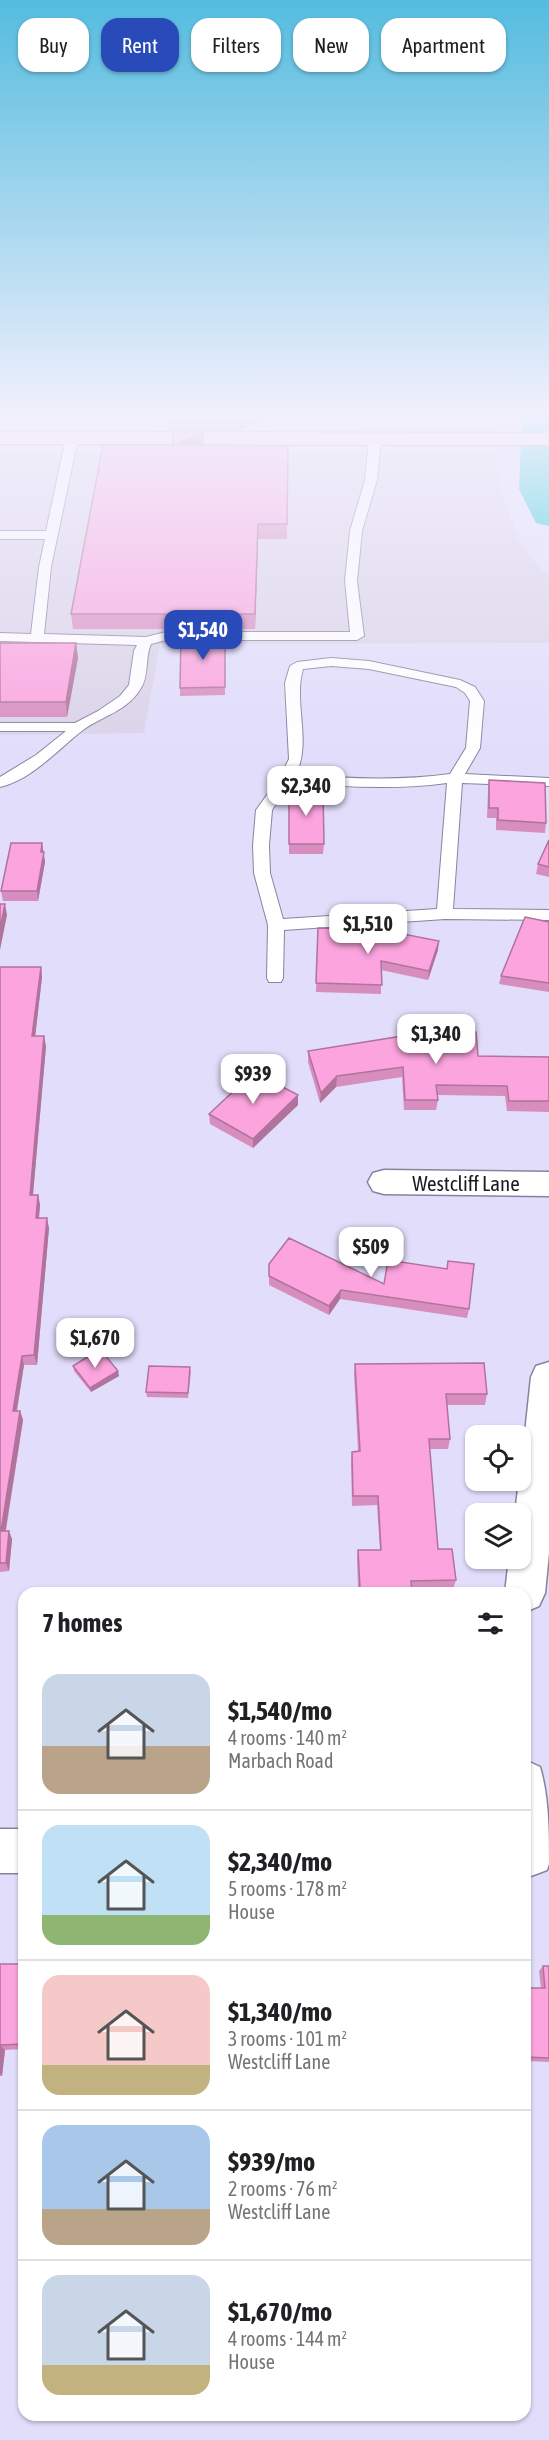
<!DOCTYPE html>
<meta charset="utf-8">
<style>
:root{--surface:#fff;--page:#f2f2f2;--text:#202124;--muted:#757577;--line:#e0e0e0;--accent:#294ab9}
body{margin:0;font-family:"Asap Condensed",sans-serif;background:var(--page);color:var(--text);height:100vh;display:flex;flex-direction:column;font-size:22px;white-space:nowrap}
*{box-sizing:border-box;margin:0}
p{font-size:20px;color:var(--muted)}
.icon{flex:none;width:33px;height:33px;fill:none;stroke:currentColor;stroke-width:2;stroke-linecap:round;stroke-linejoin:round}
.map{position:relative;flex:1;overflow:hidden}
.details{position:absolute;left:18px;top:1587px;width:513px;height:834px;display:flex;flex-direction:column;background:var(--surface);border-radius:18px;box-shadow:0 2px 4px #0004}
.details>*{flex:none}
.top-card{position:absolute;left:18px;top:18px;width:513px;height:54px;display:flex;gap:12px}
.controls{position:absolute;left:465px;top:1425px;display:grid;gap:12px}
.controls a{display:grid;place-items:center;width:66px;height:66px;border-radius:12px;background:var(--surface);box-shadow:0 2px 4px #0004;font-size:30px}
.price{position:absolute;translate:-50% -51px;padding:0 14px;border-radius:12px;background:#fff;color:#222;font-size:20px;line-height:39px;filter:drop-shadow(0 2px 3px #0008)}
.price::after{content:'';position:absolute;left:50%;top:36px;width:18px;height:14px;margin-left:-9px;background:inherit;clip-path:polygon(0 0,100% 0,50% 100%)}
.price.current{background:var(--accent);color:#fff}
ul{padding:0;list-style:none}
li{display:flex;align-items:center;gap:18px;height:150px;padding:0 24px}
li+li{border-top:2px solid var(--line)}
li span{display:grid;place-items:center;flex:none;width:168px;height:120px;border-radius:18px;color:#555}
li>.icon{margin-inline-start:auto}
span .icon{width:72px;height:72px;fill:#fffc;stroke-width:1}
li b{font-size:26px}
h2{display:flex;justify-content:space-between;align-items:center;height:72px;padding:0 24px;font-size:26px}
.tag{padding:0 21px;border-radius:18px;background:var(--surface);box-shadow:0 2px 4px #0004;font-size:21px;line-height:54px}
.tag.current{background:var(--accent);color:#fff}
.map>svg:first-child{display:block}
.commercial{fill:#dbd3e8}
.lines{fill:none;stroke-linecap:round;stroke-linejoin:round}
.river{fill:#17c7d1;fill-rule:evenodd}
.lane-casing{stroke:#87839f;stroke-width:2}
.street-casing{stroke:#87839f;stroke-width:3}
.secondary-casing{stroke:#87839f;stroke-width:3}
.lane{fill:#fff;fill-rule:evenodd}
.street{fill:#fff;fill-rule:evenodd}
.secondary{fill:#fdd7dd;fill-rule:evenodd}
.wall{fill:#d88dbf}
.shaded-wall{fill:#b0739b}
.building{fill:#fba4de;stroke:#b0739b;stroke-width:1.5}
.labels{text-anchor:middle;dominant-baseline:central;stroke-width:6;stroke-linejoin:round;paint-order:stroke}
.street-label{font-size:21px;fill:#1b1924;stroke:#fff}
</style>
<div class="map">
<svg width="549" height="2440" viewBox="0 0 549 2440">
<rect width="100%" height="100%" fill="#e1ddfb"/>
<!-- commercial -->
<path class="commercial" d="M0 453H494L502 492 520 542 538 566 549 576V643L160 644 144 733 0 735Z"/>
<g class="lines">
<!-- river -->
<path class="river" d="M522 412H549V526L536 523 519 489Z"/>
<defs>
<path id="lane" d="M72 435 78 438 51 567 44 634 146 637 166 632H350L345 581 350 531 365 480 369 439 375 436 381 439 377 480 362 531 357 581 364 636 357 640H166L151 644C145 657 149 676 141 688 128 711 102 716 83 730 57 750 33 779 0 787V777L36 755 66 731H0V723H75L98 711 120 696 129 685 134 651 137 645 0 641V633L31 634 39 567 45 539H0V531H46L66 438Z
M331 658 369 661 460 680 475 687 484 701 480 748 465 774 549 778V786L462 783 453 909 549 910V920L445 919 284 930 283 978 281 982H269L267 978 268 925 254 873 253 845 256 810 280 777 289 759 285 683 290 666 297 662ZM331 666 369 669 456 687 465 693 470 701 466 748 450 774C399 781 347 779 296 774 312 741 293 703 303 669ZM291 782C342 787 396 790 447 783L437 909 283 919 270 873 269 845 272 810Z"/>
<path id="street" d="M384 1170 549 1172V1196L384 1194 373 1191 368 1182 373 1173Z
M549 1362V1553L545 1593 539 1606 525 1612V1593H505L509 1558H520V1514H515L519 1480H520L531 1377 536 1366Z
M525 1760 540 1767C549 1797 549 1832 549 1864L547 1870 531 1876 525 1874Z
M0 1829H24V1873H0Z"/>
<path id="secondary" d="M0 432 549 433V445L0 444Z"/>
</defs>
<!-- lane casing -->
<use href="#lane" class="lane-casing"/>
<!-- street casing -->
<use href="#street" class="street-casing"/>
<!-- secondary casing -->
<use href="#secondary" class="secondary-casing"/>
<!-- lane -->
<use href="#lane" class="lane"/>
<!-- street -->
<use href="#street" class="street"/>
<!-- secondary -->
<use href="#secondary" class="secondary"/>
</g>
<!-- wall -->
<path class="wall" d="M167 412H279L240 430H170Z
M172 432H204V445L288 446 287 539H258L255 629H73L71 614 172 445Z
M225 634V695L180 696V688Z
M0 643H76L78 658 67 717H0Z
M489 780 546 823 545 833 496 830V818H487L488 790Z
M289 789 324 844 323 854H289Z
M549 840V877L536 874 538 864Z
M42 843 45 862 38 901H3L1 891Z
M549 922V992L499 984 501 976Z
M318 928 438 950 428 980 381 970V994L316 992Z
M0 967H41L42 977 35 1036 46 1046 33 1195H38L40 1205 39 1218 49 1228 37 1365H24L17 1411H20L23 1420 6 1531 12 1539 9 1571 0 1572Z
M402 1031 478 1056 549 1057V1112L507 1111 505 1096 437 1095 438 1100 436 1110H404L402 1077 336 1087 320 1103 308 1062V1051L401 1036Z
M298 1095V1105L253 1148 210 1124 209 1114Z
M269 1264 384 1284 469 1309 467 1318 340 1299 329 1315 269 1285Z
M355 1364 487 1394 485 1405H447L450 1439 448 1449H429L438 1549 456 1580 453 1589 412 1590V1593H338L339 1588H358L357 1559 358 1550H380L377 1505 352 1506 351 1461 352 1452 358 1451 354 1374Z
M73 1366 119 1376 91 1392 74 1371Z
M191 1371 188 1398 147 1397 146 1392Z
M0 1964H24V2049L5 2050 2 2076H0Z
M543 1966H549V2062L525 2061V1988H541L539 1971Z"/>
<!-- shaded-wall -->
<path class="shaded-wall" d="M264 412H279L240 430V423Z
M204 432V447L176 445Z
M258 524V539L255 629V614Z
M76 643 78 658 67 717 66 702Z
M42 843 45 862 38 901 37 891 41 852Z
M5 904 7 915 0 950V929Z
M439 941 438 950 428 980 429 971Z
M41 967 42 977 34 1047 32 1036Z
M44 1036 46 1046 32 1205 30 1195Z
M337 1076 336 1087 320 1103 321 1093Z
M298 1095V1105L253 1148V1139Z
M38 1195 40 1205 38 1228 36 1218Z
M47 1218 49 1228 37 1365 34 1355Z
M341 1290 340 1299 329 1315V1306Z
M22 1356 24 1365 15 1420 13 1411Z
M118 1371 119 1376 91 1392 90 1388Z
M20 1411 23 1420 4 1539 1 1531Z
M9 1531 12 1539 9 1571 6 1563Z
M0 2045 5 2050 2 2076 0 2074Z"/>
<!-- building -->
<path class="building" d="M167 412H264L240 423H169Z
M172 432H204L176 445 288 446 287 524H258L255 614H71L103 445H174Z
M181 634H225V687L180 688Z
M0 643H76L66 702H0Z
M489 780 545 783 546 823 498 820V808H489Z
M289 789H323L324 844H289Z
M549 840V867L538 864Z
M11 843H42L41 852H44L37 891H1Z
M0 904H5L0 929Z
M525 917 549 922V983L501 976Z
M318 928 383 930 439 941 429 971 381 961 382 985 316 983Z
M0 967H41L32 1036H44L30 1195H38L36 1218H47L34 1355 22 1356 13 1411H20L1 1531H9L6 1563H0Z
M402 1031 476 1032 478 1056 549 1057V1101H509L507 1086 436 1085 438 1100H405L403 1067 337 1076 321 1093 308 1051 402 1036Z
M254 1072 298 1095 253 1139 209 1114Z
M289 1238 384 1284 388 1260 447 1269 448 1261 474 1264 469 1309 341 1290 329 1306 269 1276V1264Z
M100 1349 118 1371 90 1388 73 1366Z
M484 1363 487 1394H446L450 1439H429L438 1549H452L456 1580 411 1581 412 1593H339V1588H360L358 1550H381L378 1496H353L352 1452 360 1451 355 1364Z
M149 1366 190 1367 188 1393 146 1392Z
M0 1964H24V2044L0 2045V2049Z
M543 1966H549V2058L525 2057V1988H545Z"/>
<!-- sky -->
<linearGradient id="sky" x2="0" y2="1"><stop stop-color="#54bcdf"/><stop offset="0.55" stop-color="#f2f0fd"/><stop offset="1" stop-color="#f2f0fd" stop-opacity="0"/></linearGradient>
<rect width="549" height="754" fill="url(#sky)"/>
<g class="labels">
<!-- street labels -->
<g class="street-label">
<text x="466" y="1183">Westcliff Lane</text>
</g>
</g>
</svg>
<div class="controls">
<a><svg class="icon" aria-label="locate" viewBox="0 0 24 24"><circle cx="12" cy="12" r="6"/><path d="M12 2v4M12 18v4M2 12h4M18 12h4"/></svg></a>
<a><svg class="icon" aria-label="layers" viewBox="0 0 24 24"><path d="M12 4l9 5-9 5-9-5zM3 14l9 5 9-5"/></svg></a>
</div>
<b class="price current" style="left:203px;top:661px">$1,540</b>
<b class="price" style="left:306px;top:817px">$2,340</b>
<b class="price" style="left:368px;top:955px">$1,510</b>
<b class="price" style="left:436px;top:1065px">$1,340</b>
<b class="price" style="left:253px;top:1105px">$939</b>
<b class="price" style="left:371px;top:1278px">$509</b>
<b class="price" style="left:95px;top:1369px">$1,670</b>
<div class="top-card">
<a class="tag">Buy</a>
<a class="tag current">Rent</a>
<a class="tag">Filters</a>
<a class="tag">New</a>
<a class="tag">Apartment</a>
</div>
<section class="details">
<h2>7 homes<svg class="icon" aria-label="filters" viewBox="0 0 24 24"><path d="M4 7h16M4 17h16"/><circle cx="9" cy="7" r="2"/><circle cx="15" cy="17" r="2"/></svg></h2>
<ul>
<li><span style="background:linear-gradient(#c9d6e8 60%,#b9a48a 0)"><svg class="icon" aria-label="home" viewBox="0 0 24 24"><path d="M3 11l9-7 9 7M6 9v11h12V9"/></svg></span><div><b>$1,540/mo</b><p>4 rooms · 140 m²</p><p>Marbach Road</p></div></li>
<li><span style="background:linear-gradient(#bfe0f5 75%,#8fb573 0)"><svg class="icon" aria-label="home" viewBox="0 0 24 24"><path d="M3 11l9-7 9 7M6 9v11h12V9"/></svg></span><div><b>$2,340/mo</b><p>5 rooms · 178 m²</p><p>House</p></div></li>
<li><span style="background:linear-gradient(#f6c9c9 75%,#c2b280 0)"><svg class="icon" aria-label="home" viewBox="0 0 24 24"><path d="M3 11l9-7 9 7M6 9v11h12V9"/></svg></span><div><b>$1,340/mo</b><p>3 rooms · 101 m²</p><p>Westcliff Lane</p></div></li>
<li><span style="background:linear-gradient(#a9c7e8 70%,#b9a48a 0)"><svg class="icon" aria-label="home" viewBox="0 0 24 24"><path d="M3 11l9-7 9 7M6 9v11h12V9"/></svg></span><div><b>$939/mo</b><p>2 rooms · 76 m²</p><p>Westcliff Lane</p></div></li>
<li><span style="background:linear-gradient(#c9d6e8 75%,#c2b280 0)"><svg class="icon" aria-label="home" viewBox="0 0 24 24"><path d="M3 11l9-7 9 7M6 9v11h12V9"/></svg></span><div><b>$1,670/mo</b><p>4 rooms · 144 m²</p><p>House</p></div></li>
</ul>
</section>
</div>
